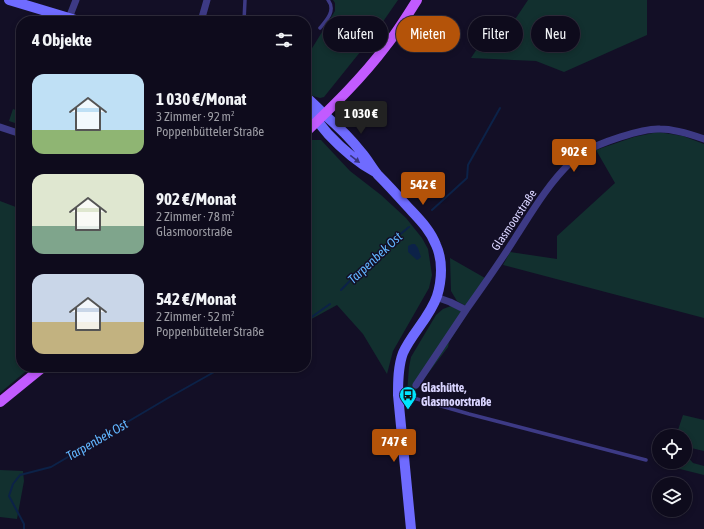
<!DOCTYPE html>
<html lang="de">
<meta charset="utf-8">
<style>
:root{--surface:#0e0b1c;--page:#171425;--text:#f1f3f6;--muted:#9b9ba3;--line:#2e2b3b;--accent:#b45309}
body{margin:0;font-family:"Asap Condensed",sans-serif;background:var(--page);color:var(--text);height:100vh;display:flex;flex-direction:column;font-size:15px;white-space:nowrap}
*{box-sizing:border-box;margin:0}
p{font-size:13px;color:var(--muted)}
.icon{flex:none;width:22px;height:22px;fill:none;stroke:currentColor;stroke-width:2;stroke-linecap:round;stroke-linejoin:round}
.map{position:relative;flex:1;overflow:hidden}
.details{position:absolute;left:16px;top:16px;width:295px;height:356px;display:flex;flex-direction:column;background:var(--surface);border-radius:16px;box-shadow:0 2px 6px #0003,0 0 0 1px var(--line)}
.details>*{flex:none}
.banner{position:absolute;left:323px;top:16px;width:321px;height:36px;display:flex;gap:8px}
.controls{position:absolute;left:652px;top:429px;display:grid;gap:8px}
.controls a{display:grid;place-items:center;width:40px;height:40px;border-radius:50%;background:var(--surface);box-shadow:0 2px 6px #0003,0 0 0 1px var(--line);font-size:20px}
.price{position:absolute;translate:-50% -34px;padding:0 9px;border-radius:4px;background:var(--accent);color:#fff;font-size:13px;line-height:26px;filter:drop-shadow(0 1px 2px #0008)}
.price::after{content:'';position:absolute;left:50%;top:24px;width:12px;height:9px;margin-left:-6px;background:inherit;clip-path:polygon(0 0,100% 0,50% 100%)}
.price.selected{background:#222;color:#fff}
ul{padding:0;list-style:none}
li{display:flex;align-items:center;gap:12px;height:100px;padding:0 16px}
li span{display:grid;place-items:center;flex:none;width:112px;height:80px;border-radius:12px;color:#555}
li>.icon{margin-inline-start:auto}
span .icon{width:48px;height:48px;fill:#fffc;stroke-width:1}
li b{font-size:17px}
h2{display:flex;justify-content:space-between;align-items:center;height:48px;padding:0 16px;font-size:17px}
.tag{padding:0 14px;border-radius:18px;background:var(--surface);box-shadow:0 2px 6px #0003,0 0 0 1px var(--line);font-size:14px;line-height:36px}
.tag.selected{background:var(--accent);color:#fff}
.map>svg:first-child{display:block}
.green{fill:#12302f}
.water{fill:#0c2248}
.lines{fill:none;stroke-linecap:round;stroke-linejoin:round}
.stream{stroke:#0c2248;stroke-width:2}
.lane{stroke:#3d3a85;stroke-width:3.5}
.street{stroke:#3d3a85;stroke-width:7}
.secondary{stroke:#6f6bff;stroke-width:10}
.primary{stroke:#c25bff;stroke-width:10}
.oneway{fill:#38347d}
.labels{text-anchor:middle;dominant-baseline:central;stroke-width:3;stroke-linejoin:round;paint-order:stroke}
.street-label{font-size:12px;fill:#d9d4ff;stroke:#130f26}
.poi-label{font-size:12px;font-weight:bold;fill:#d9d4ff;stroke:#130f26;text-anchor:start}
.water-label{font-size:13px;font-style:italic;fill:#62b6ff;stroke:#130f26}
</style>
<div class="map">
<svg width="704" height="529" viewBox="0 0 704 529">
<rect width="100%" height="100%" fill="#130f26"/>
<!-- green -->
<path class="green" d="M333 0H398L373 36 328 92 324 97 320 98 313 96 306 91V58L335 11V3Z
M528 0H647V35L564 72 536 61 471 58 488 32 510 27Z
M13 109 21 112V125L9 121Z
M658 132 683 136 704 144V318L503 265 510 252 557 259V236L615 183 596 150 634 137Z
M312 140H321L350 171 381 195 406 218 422 238 428 249 432 275 429 288 393 351 387 374 363 334 337 305 306 322V146Z
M0 201 21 209V367H31L0 393Z
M450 258 485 278 466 306 457 301 451 291Z
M451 306 467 314 449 342 448 347 414 392 407 393 409 367 411 357 436 315 443 309Z
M683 415 704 420V451L691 448 686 455 693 463 704 466V475L672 467 669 462H685V436H676Z
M0 470 23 471 24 481 17 519 0 517Z"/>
<!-- water -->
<path class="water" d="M412 244H415L418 248 421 257 419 259 417 260 408 252V246Z"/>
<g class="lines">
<!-- stream -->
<path class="stream" d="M432 210 467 178 468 165 500 108
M341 290 375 255 409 227
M306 321 330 304
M24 529V524L9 496 13 484 20 475 51 467 168 398 223 367"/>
<!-- lane -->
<path class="lane" d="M244 21 245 0
M320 28C327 20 336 10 328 0
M399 396 410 397 469 414 646 460"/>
<!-- street -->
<path class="street" d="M69 18 76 0
M201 21 207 0
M0 127 21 134
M436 297 450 302 466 310C483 286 501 261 517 235 533 210 549 183 571 162 574 159 579 156 583 153 598 143 643 128 660 129 675 129 690 134 704 139
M416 385 466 310"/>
<!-- secondary -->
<path class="secondary" d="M9 0 79 21
M306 97C313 103 319 109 326 116 339 127 351 139 362 153 368 160 372 168 378 175 388 185 398 196 407 206 418 218 430 229 436 245 443 260 442 280 437 296 430 317 412 333 403 353 398 366 398 382 398 395L411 529
M306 108C314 116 321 126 328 134 342 149 357 162 375 172"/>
<!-- primary -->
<path class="primary" d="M306 132C334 105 362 78 386 46 397 32 407 16 417 0
M0 402 43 367"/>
</g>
<!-- one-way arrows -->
<defs><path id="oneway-solid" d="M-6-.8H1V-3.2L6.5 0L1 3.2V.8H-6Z"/></defs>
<use class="oneway" href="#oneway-solid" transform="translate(355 159) rotate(38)"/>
<!-- icons -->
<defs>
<symbol id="bus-pin" viewBox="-11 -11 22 30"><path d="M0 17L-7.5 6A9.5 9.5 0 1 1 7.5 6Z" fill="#00e5ff" stroke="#130f26"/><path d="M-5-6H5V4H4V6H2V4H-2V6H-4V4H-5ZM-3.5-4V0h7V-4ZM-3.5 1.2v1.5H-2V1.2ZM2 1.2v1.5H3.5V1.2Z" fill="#111"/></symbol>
</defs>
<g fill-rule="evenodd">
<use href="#bus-pin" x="398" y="385" width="20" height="27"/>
</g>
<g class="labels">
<!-- street labels -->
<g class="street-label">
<text transform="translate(514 220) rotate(-56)">Glasmoorstraße</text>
</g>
<!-- poi labels -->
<g class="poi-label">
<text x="421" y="388">Glashütte,<tspan x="421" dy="14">Glasmoorstraße</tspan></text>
</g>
<!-- water labels -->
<g class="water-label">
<text transform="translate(375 258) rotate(-43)">Tarpenbek Ost</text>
<text transform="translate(97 440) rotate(-30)">Tarpenbek Ost</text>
</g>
</g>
</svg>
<div class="controls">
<a><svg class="icon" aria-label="locate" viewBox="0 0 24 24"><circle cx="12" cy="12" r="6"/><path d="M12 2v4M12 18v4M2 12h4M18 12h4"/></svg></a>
<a><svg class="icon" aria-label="layers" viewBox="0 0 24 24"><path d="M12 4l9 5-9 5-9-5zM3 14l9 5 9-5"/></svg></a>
</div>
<b class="price selected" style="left:361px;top:135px">1 030 €</b>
<b class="price" style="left:574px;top:173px">902 €</b>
<b class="price" style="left:423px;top:206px">542 €</b>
<b class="price" style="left:394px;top:463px">747 €</b>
<div class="banner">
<a class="tag">Kaufen</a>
<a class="tag selected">Mieten</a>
<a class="tag">Filter</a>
<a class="tag">Neu</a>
</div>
<section class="details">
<h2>4 Objekte<svg class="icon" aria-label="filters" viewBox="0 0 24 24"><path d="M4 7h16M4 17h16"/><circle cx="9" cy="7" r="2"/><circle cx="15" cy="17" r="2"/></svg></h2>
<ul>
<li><span style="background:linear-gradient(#bfe0f5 70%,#8fb573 0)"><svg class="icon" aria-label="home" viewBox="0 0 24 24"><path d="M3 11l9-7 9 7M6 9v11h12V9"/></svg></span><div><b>1 030 €/Monat</b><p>3 Zimmer · 92 m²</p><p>Poppenbütteler Straße</p></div></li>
<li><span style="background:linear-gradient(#dfe7d0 65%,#7fa58c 0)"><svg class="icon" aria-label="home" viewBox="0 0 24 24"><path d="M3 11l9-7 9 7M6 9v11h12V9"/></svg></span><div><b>902 €/Monat</b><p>2 Zimmer · 78 m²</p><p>Glasmoorstraße</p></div></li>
<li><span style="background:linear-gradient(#c9d6e8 60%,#c2b280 0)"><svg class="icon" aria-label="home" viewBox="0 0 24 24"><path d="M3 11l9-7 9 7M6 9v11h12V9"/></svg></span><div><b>542 €/Monat</b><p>2 Zimmer · 52 m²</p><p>Poppenbütteler Straße</p></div></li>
</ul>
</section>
</div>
